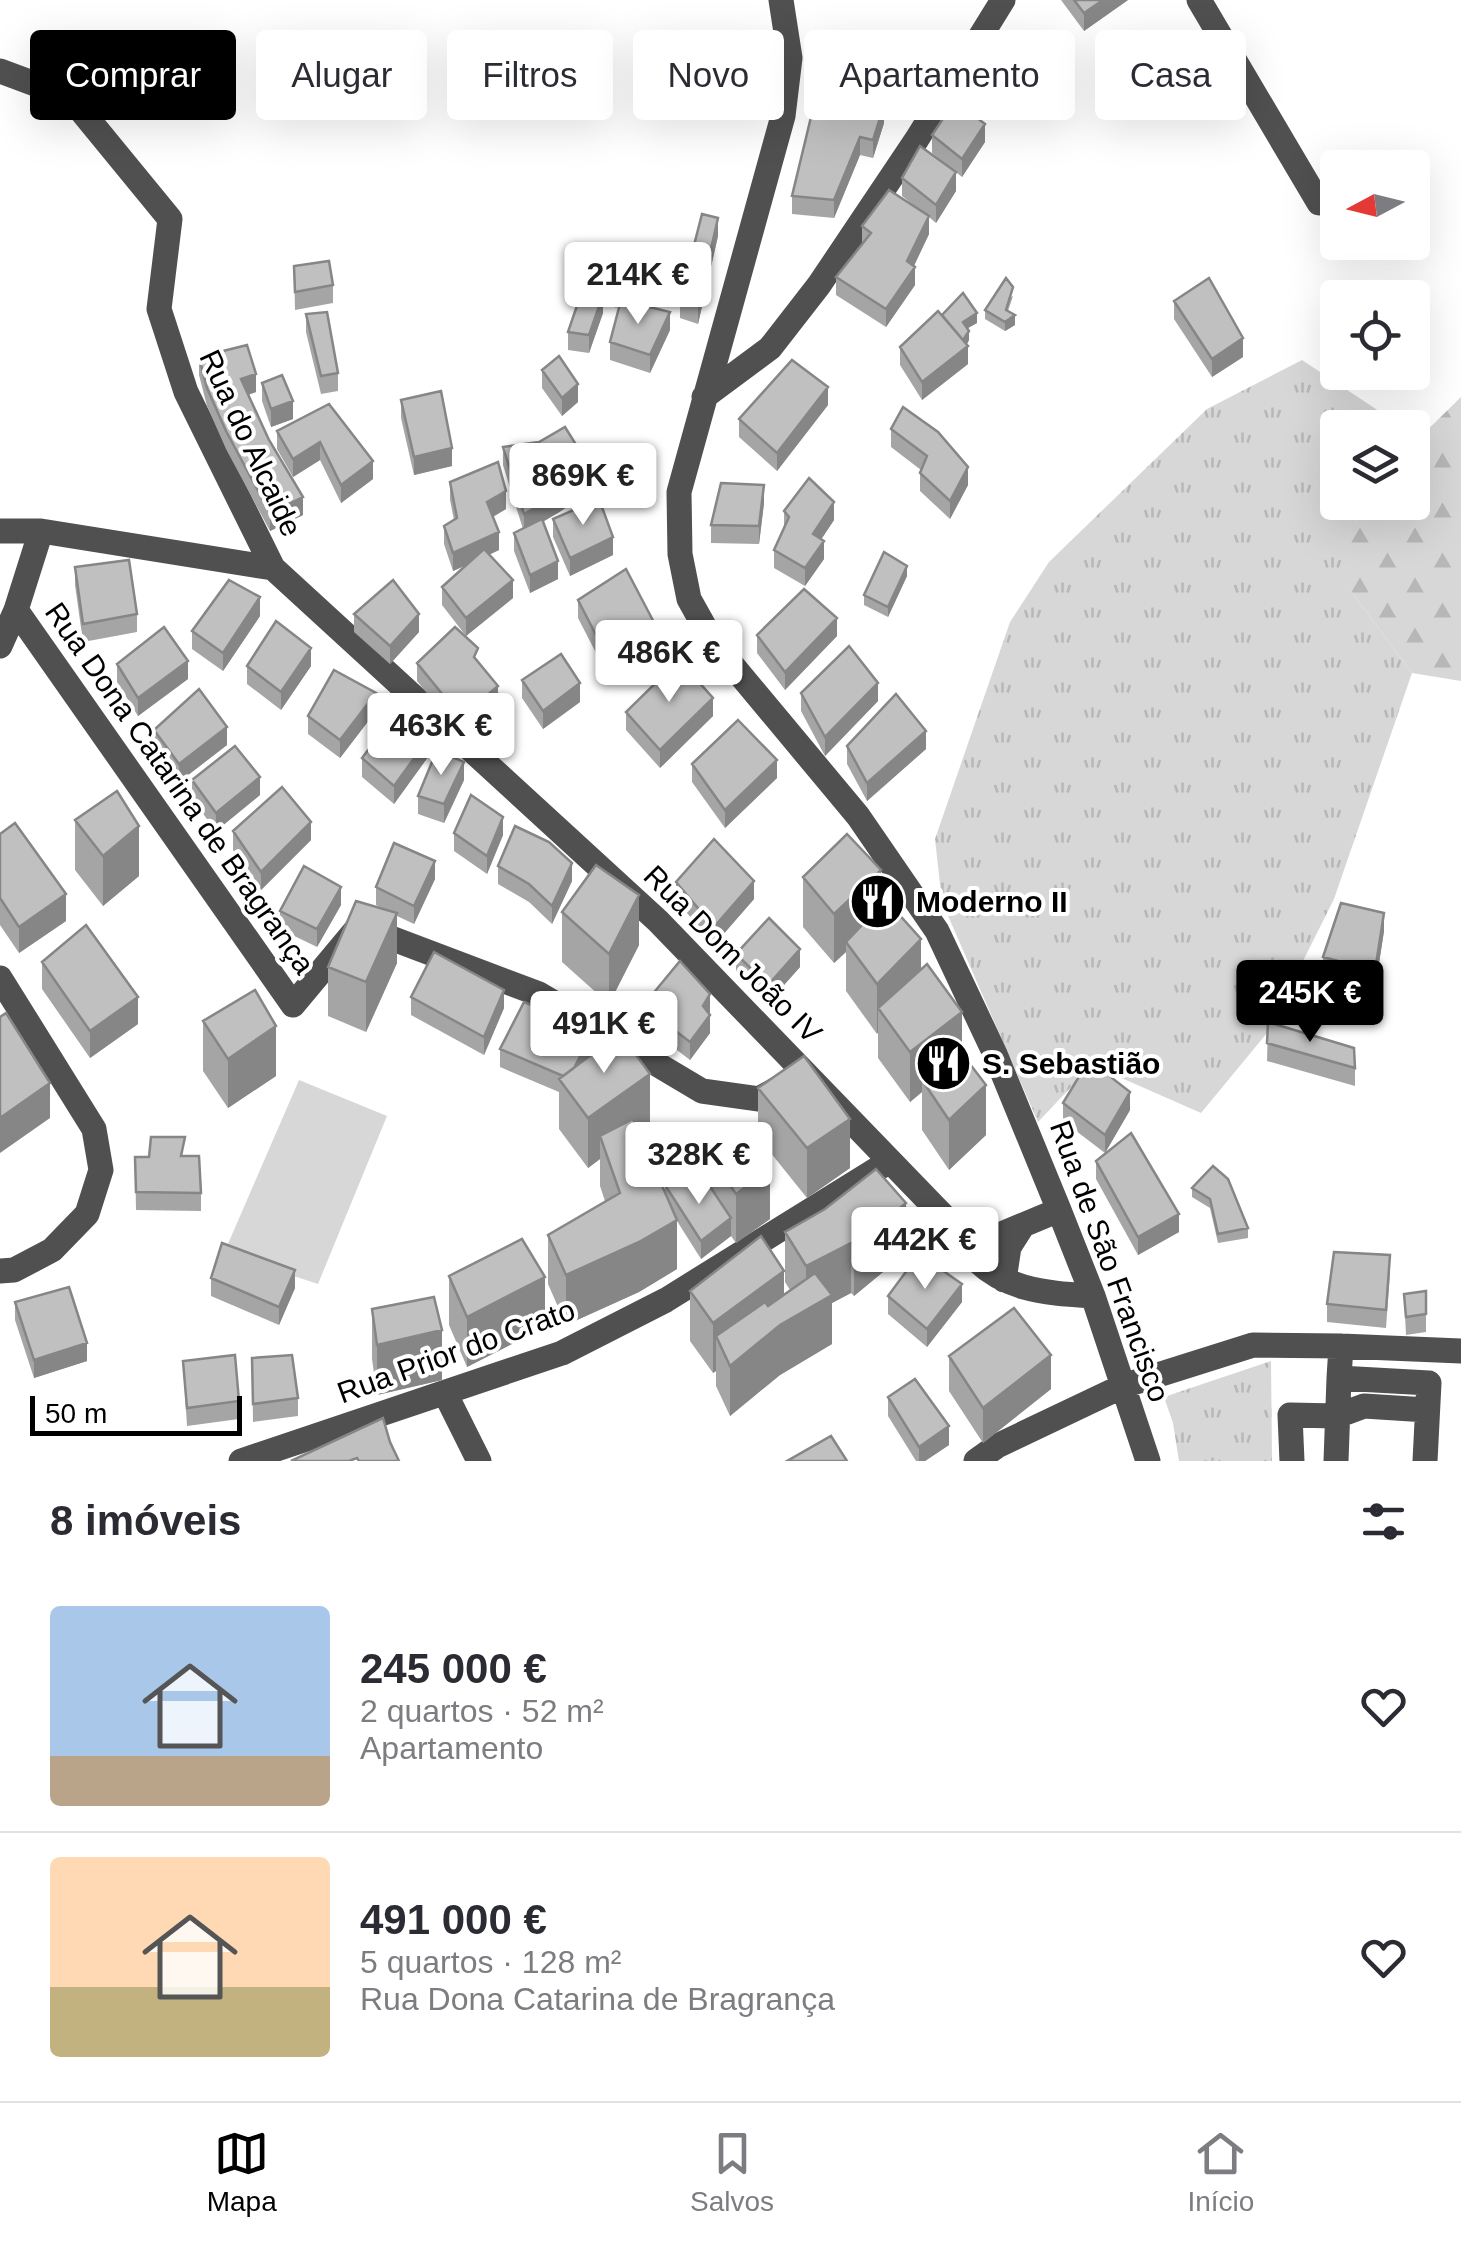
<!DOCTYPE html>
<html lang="pt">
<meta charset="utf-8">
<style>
:root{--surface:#fff;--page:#f7f7f7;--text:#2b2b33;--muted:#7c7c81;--line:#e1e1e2;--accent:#000}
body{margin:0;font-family:Arial,sans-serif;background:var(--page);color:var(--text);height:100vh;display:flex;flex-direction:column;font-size:38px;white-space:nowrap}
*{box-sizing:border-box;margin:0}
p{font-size:32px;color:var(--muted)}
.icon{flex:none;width:55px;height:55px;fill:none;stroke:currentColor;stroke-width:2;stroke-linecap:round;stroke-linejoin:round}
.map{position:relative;height:1461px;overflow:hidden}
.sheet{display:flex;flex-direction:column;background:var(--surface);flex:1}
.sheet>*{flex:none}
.guide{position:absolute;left:30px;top:30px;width:1402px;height:90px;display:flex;gap:20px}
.needle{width:65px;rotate:263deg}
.controls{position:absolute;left:1320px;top:150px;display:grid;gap:20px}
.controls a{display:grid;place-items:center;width:110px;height:110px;border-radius:10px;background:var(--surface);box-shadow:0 10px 40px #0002;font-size:50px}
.scale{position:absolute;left:30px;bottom:25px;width:212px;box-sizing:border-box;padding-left:10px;border:5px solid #000;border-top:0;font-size:28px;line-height:35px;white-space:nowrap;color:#000;-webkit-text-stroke:8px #fff;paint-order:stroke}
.price{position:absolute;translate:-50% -85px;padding:0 22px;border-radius:10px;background:#fff;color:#222;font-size:32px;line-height:65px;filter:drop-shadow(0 2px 5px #0008)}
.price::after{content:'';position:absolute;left:50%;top:60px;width:30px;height:22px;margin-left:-15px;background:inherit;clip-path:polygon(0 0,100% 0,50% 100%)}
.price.current{background:var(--accent);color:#fff}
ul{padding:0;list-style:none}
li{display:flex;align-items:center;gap:30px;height:250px;padding:0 50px}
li+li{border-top:2px solid var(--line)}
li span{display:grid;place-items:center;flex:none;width:280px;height:200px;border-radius:10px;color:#555}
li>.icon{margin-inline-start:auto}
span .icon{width:120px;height:120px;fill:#fffc;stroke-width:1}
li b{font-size:42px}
h2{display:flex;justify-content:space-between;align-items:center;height:120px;padding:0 50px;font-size:42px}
.pill{padding:0 35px;border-radius:10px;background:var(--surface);box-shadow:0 10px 40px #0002;font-size:35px;line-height:90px}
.pill.current{background:var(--accent);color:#fff}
.tab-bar{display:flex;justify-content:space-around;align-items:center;height:140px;border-top:2px solid var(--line);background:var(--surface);font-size:28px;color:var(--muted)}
.tab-bar a{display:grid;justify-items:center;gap:5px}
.tab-bar .current{color:var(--accent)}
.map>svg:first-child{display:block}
.grass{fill:url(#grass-tufts)}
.forest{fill:url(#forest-firs)}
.pitch{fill:#d7d7d7}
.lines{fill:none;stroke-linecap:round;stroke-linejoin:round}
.minor{stroke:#505050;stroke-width:25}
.wall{fill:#a5a5a5}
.shaded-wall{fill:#868686}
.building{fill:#c0c0c0;stroke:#868686;stroke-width:2.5}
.labels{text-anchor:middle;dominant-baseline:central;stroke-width:8;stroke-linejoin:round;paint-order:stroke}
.street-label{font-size:30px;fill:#000;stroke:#fff}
.poi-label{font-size:30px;font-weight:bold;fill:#000;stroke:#fff;text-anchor:start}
</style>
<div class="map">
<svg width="1461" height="1461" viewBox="0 0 1461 1461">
<defs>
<pattern id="grass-tufts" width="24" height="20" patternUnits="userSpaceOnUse" patternTransform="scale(2.5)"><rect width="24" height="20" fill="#d7d7d7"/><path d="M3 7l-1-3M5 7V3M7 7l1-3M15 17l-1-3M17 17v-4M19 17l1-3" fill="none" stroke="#b7b7b7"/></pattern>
<pattern id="forest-firs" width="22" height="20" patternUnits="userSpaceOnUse" patternTransform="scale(2.5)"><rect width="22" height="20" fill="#d7d7d7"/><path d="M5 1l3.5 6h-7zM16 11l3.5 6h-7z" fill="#b7b7b7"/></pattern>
</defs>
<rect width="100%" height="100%" fill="#fff"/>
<!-- grass -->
<path class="grass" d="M1302 360 1403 427 1338 428V502L1367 503 1355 523 1350 590 1412 673 1334 899 1267 1033 1201 1113 1092 1065 1038 1122 942 902 935 839 1010 622 1049 562 1207 409Z
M1271 1361 1272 1461H1179L1173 1423 1164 1397Z"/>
<!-- forest -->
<path class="forest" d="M1461 397V681L1412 673 1350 590 1344 561 1355 523 1367 503 1412 502 1413 444Z"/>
<!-- pitch -->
<path class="pitch" d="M299 1080 387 1116 318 1284 224 1253Z"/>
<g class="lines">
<!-- minor -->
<path class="minor" d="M781 0 790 58 783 116 679 492 680 554 689 599 713 642 858 816 937 931 995 1054 1059 1210 1093 1296 1148 1461
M1199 0 1319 203
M0 71 70 97 170 219 159 309 186 392 273 568
M704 397 770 348 819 285 917 139 1003 0
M0 531H41L273 568 658 921 951 1224C956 1233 961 1243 968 1251 1001 1291 1046 1293 1093 1296
M16 610 293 1005 359 926 539 994 702 1091 759 1099 789 1082
M0 646 16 610 41 531
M0 978 94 1129 101 1170 87 1214 52 1250 14 1270 0 1271
M951 1224 976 1234 992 1238 1059 1210
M1004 1280 1009 1247 1023 1225
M1341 1346 1339 1378 1429 1383 1425 1461
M445 1393 479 1461
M241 1461 562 1353 666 1300 890 1161
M976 1461 997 1446 1123 1386 1253 1345 1341 1346 1461 1351
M1292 1461 1290 1415 1337 1416 1364 1406 1427 1410
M1336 1461 1339 1378"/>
</g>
<!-- wall -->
<path class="wall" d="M1061 0H1128L1084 31Z
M818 88 884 123 873 158 860 155 834 218 792 214V196Z
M932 135 985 142 962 177 932 153Z
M902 178 956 191 936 223 929 217V234L914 266 915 285 886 327 836 295V277L862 244V226L921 211 902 196Z
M718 236 698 324 680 318V300Z
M294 266 333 285V303L295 310Z
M599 277 635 280 622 300 670 330 650 373 610 360V342L621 301 616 308 603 298V313L589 353 568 350V332L599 294Z
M1013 296 1008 311 1015 325 1005 331 985 319V310Z
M1174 301 1243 357 1212 377 1174 319Z
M306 314 338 373V391L321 394 306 332Z
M942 315 977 323 967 328 969 340 967 344 968 364 922 400 900 365V347Z
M199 357 256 392 248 395 303 515 270 531 226 449 207 406 199 375Z
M542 370 578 402 562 416 542 388Z
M262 383 293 419 271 427 262 401Z
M401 400 452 466 414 475 401 418Z
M329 404 373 479 341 503 320 460 293 477 277 449V431Z
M828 405 777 471 739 437V419Z
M891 429 968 485 950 519 920 491V473L921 470 891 447Z
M503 447 593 490 543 522 558 579 530 593 514 551V533L523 529 503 465Z
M450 482 506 509 493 517 499 550 489 555 513 598 466 636 442 605V587L467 565 453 571 444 544V526L454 520 450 500Z
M764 503 759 544 711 543V525Z
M784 511 834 520 821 539 824 559 805 586 774 568V550L784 529Z
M553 519 613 555 570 576 553 537Z
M75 567 137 614V632L83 642 75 585Z
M907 576 888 617 864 605V595Z
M578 600 658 648 611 682 578 618Z
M354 614 419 632 390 664 354 632Z
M260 616 223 671 192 649V631Z
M757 635 837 636 785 690 757 653Z
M478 662 498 704 461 735 417 681V663Z
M117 664 188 679 138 716 117 682Z
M247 666H311L281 710 247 684Z
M522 680 580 702 543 729 522 698Z
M801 693 878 701 825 756 801 711Z
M376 711 340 758 308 734V716Z
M626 712 713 716 660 768 626 730Z
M154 730 227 745 179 782 154 748Z
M847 746 926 749 867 801 847 764Z
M428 757 394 804 362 777V758Z
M692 764 777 778 725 828 692 782Z
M192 780 260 795 216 831 192 799Z
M464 780 444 823 418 814V796Z
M75 820 139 876 103 906 75 870Z
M233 831 311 840 261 890 233 850Z
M454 833 503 835 487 874 454 851Z
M0 834 66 921 19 953 0 925Z
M498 866 572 881 552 924 529 902 498 884Z
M803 877 881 906 921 970 962 1053 986 1135 949 1170 922 1130V1092L910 1102 878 1058V1032L877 1034 846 991V952L834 963 803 927Z
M435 879 414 924 397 916V963L366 1032 328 1016V967L383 909 376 905V887Z
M676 882 754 899 714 945 676 900Z
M341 905 317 947 280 929V911Z
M562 912 639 945 609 1004 562 962Z
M1384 931 1375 989 1323 975V957Z
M736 954 800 967 768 1003 736 972Z
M42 962 138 1024 90 1058 42 989Z
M651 996 710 1012V1033L690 1060 664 1040V1026L651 1014Z
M411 997 504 1008 484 1055 411 1015Z
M203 1021 276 1076 228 1108 203 1071Z
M1268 1022 1355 1068V1086L1267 1061Z
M500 1049H593L589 1056 650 1124 638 1132 665 1194V1185L694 1190 707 1182V1174L697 1181 681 1150V1141L701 1128 770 1219 736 1243 731 1236 701 1259 677 1221V1269L639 1292 566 1325 548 1284V1235L605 1201 600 1186V1159L588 1168 559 1129V1092L500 1067Z
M758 1088 850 1168 807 1198 758 1137Z
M1063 1103 1130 1110 1105 1153 1063 1121Z
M185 1156 201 1193V1211L136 1210 135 1157Z
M1096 1161 1179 1232 1138 1255 1096 1179Z
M1213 1166 1248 1228V1238L1218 1243 1210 1208 1192 1197V1188Z
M785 1232 906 1253 854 1296 851 1293 832 1303V1344L780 1375 730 1416 716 1386V1371L713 1373 690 1341V1291L784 1295 790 1290 785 1282Z
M917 1270 962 1302 927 1347 888 1314V1296Z
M1390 1273 1386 1328 1327 1322V1304Z
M449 1276 545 1327 467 1367 449 1325Z
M211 1278 295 1288 279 1325 211 1296Z
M1426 1291V1332L1406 1335 1404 1294Z
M15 1302 87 1361 34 1378 15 1320Z
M372 1309 442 1380 377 1395 372 1359Z
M949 1356 1051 1389 983 1443 949 1391Z
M252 1358 298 1398V1416L253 1422Z
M183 1361 239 1401V1419L187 1426Z
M888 1397 949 1445 925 1461H916L888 1416Z"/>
<!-- shaded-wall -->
<path class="shaded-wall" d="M1103 0H1128L1084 31V13Z
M884 105V123L873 158V140Z
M985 124V142L962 177V159Z
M860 137V155L834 218V200Z
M956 172V191L936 223V205Z
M929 216V234L909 276 915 267V285L886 327V309Z
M718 218V236L698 324V306Z
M635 262V280L616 308V290Z
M603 295V313L589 353V335Z
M670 312V330L650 373V355Z
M977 313V323L963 331V322Z
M1015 315V325L1005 331V322Z
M969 331V340L964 349 968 346V364L922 400V382L960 345Z
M1243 338V357L1212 377V359Z
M256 374V392L241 397V379Z
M578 384V402L562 416V398Z
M828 387V405L777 471V453Z
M293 401V419L271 427V409Z
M320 442V460L293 477V459Z
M452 448V466L414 475V457Z
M373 461V479L341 503V485Z
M968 467V485L950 519V501Z
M593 472V490L558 513 524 532V514Z
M764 485V503L759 544V526Z
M506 491V509L487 520V502Z
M303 497V515L270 531V513Z
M834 502V520L813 552V534Z
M499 532V550L453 571V553Z
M613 537V555L570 576V558Z
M824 541V559L805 586V568Z
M558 561V579L530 593V575Z
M907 566V576L888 617V607Z
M513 580V598L466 636V618Z
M260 597V616L223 671V653Z
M419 614V632L390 664V646Z
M837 618V636L785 690V672Z
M658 630V648L611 682V664Z
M311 648V666L281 710V692Z
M188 661V679L138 716V698Z
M580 683V702L543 729V711Z
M878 683V701L825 756V737Z
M498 686V704L461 735V717Z
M376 693V711L340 758V740Z
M713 698V716L660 768V750Z
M227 727V745L179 782V764Z
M926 731V749L867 801V783Z
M428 739V757L394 804V786Z
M777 760V778L725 828V810Z
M464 762V780L444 823V804Z
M260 777V795L216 831V813Z
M503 817V835L487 874V856Z
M311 822V840L261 890V872Z
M139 826V876L103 906V856Z
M435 861V879L414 924V906Z
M572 863V881L552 924V906Z
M881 870V920L846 942V952L834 963V914Z
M754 881V899L714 945V927Z
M341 887V905L317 947V929Z
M66 894V921L19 953V927Z
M639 895V945L609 1004V954Z
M397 913V963L366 1032V982Z
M1384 913V931L1375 989V971Z
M921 939V989L878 1008V1032L877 1034V984Z
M800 949V967L768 1003V985Z
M504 990V1008L484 1055V1037Z
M710 994V1012L704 1023 710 1015V1033L690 1060V1042L703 1006Z
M138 997V1024L90 1058V1031Z
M962 1012V1062L922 1080V1092L910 1102V1052Z
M276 1026V1076L228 1108V1059Z
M593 1031V1049L570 1094 568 1078Z
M650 1074V1124L607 1155 600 1136V1159L588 1168V1118Z
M50 1083V1118L0 1153V1118Z
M986 1085V1135L949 1170V1120Z
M1130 1092V1110L1105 1153V1135Z
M850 1119V1168L807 1198V1148Z
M707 1165V1174L697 1181V1172Z
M770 1169V1219L736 1243V1194Z
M906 1203V1253L854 1296V1246Z
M1179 1214V1232L1138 1255V1237Z
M731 1218V1236L701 1259V1241Z
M677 1220V1269L639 1292 566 1325V1275Z
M851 1243V1293L832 1303V1344L780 1375 730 1416V1366L780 1325 806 1310V1266Z
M295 1270V1288L279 1325V1307Z
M784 1271V1321L716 1336V1371L713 1373V1323Z
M545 1277V1327L467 1367V1317Z
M962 1284V1302L927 1347V1329Z
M442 1330V1380L377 1395V1345Z
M87 1343V1361L34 1378V1360Z
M1051 1355V1389L983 1443V1408Z
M949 1426V1445L925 1461H919V1447Z"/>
<!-- building -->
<path class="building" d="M1074 0H1103L1084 13Z
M818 88 884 105 873 140 860 137 834 200 792 196Z
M955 101 985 124 962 159 932 135Z
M920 146 956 172 936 205 902 178Z
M889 190 929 216 907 261 915 267 886 309 836 277 871 233 862 226Z
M702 214 718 218 698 306 680 300Z
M621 249 635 262 616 290 599 277Z
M329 261 333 285 295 292 294 266Z
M1006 278 1013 287 1006 310 1015 315 1005 322 985 310Z
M1209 278 1243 338 1212 359 1174 301Z
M582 291 603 295 589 335 568 332Z
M963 293 977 313 963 322 969 331 963 340 942 315Z
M621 300 670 312 650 355 610 342Z
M938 311 968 346 922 382 900 347Z
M327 312 338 373 321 376 306 314Z
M247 345 256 374 241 379 269 440 303 497 270 513 226 431 207 388 199 357Z
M559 356 578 384 562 398 542 370Z
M792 360 828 387 777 453 739 419Z
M282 375 293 401 271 409 262 383Z
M441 391 452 448 414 457 401 400Z
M329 404 373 461 341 485 320 442 293 459 277 431Z
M903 407 938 432 968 467 950 501 920 473 927 456 891 429Z
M565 427 593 472 558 495 524 514 503 447 539 442Z
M498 462 506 491 487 502 499 532 453 553 444 526 457 518 450 482Z
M809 478 834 502 813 534 824 541 805 568 774 550 789 517 784 511Z
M721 483 764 485 759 526 711 525Z
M599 499 613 537 570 558 553 519Z
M542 519 558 561 530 575 514 533Z
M484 549 513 580 466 618 442 587Z
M884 552 907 566 888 607 864 595Z
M129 560 137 614 83 624 75 567Z
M626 569 658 630 611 664 578 600Z
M229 580 260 597 223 653 192 631Z
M393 580 419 614 390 646 354 614Z
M804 589 837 618 785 672 757 635Z
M276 621 311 648 281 692 247 666Z
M164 627 188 661 138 698 117 664Z
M455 627 478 648 474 657 498 686 461 717 417 663Z
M849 646 878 683 825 737 801 693Z
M561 654 580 683 543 711 522 680Z
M679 660 713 698 660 750 626 712Z
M334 670 376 693 340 740 308 716Z
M199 689 227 727 179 764 154 730Z
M896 694 926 731 867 783 847 746Z
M395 714 428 739 394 786 362 758Z
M738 720 777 760 725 810 692 764Z
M235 746 260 777 216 813 192 780Z
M437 750 464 762 444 804 418 796Z
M282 787 311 822 261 872 233 831Z
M117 791 139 826 103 856 75 820Z
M471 795 503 817 487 856 454 833Z
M15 823 66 894 19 927 0 898V834Z
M515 826 549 842 572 863 552 906 529 884 498 866Z
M847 834 881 870 834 914 803 877Z
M714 839 754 881 714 927 676 882Z
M394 843 435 861 414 906 376 887Z
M596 865 639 895 609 954 562 912Z
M304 866 341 887 317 929 280 911Z
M886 900 921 939 877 984 846 942Z
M356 901 397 913 366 982 328 967Z
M1341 903 1384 913 1375 971 1323 957Z
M769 918 800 949 768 985 736 954Z
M86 925 138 997 90 1031 42 962Z
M434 952 504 990 484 1037 411 997Z
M680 961 710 994 703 1006 710 1015 690 1042 664 1022 670 1013 651 996Z
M927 964 962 1012 910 1052 878 1008Z
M255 990 276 1026 228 1059 203 1021Z
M524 1002 593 1031 574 1068 563 1076 500 1049Z
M6 1013 50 1083 0 1118V1017Z
M1268 1022 1354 1048 1355 1068 1267 1043Z
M620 1033 650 1074 588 1118 559 1079Z
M960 1051 986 1085 949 1120 922 1080Z
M804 1056 850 1119 807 1148 758 1088Z
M1089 1060 1130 1092 1105 1135 1063 1103Z
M633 1119 677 1220 639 1242 566 1275 548 1235 620 1193 600 1136Z
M742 1124 770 1169 736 1194 707 1151Z
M701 1128 714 1145 707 1151V1165L697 1172 681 1141Z
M1131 1133 1179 1214 1138 1237 1096 1161Z
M151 1137H185L181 1156H199L201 1193 136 1192 135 1157H149Z
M1213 1166 1228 1179 1248 1228 1218 1234 1210 1199 1192 1188Z
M876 1169 906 1203 854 1246 851 1243 806 1266 785 1232 825 1209Z
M676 1177 694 1190 707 1182 731 1218 701 1241 665 1185Z
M761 1236 784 1271 713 1323 690 1291Z
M522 1239 545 1277 467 1317 449 1276Z
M222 1243 295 1270 279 1307 211 1278Z
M1334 1252 1390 1255 1386 1310 1327 1304Z
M925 1258 962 1284 927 1329 888 1296 911 1265 917 1270Z
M815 1273 832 1295 780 1325 730 1366 716 1336 765 1302 768 1306Z
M69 1287 87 1343 34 1360 15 1302Z
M1426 1291V1314L1406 1317 1404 1294Z
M434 1297 442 1330 377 1345 372 1309Z
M1014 1308 1051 1355 983 1408 949 1356Z
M235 1355 239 1401 187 1408 183 1361Z
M292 1355 298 1398 253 1404 252 1358Z
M915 1379 949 1426 919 1447 888 1397Z
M383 1418 390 1442 399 1461H359L357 1458 349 1461H291Z
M831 1436 847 1461H787Z"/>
<!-- icons -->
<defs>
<symbol id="restaurant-disc" viewBox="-11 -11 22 22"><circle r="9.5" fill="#000" stroke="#fff"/><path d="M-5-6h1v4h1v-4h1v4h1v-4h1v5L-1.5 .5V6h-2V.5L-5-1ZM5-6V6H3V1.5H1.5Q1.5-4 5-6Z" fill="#fff"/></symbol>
</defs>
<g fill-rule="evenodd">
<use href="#restaurant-disc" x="846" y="870" width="63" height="63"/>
<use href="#restaurant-disc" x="912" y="1032" width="63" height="63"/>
</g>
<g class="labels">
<!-- street labels -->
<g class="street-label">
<text transform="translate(251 443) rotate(65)">Rua do Alcaide</text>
<text transform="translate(180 788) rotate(55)">Rua Dona Catarina de Bragrança</text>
<text transform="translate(733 954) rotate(45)">Rua Dom João IV</text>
<text transform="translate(1110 1261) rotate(70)">Rua de São Francisco</text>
<text transform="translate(456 1351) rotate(-20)">Rua Prior do Crato</text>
</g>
<!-- poi labels -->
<g class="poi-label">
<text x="916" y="901">Moderno II</text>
<text x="982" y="1063">S. Sebastião</text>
</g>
</g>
</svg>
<div class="controls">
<a><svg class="needle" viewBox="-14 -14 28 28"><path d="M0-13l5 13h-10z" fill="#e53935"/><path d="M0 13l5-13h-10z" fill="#7c7c81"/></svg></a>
<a><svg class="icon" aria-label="locate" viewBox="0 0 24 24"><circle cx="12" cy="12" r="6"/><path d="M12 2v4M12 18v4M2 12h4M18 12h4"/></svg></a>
<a><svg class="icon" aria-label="layers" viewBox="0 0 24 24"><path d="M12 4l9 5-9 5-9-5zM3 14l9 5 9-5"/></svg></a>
</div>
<div class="scale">50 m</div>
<b class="price" style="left:638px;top:327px">214K €</b>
<b class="price" style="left:583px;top:528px">869K €</b>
<b class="price" style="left:669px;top:705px">486K €</b>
<b class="price" style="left:441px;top:778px">463K €</b>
<b class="price current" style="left:1310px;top:1045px">245K €</b>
<b class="price" style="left:604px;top:1076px">491K €</b>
<b class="price" style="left:699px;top:1207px">328K €</b>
<b class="price" style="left:925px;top:1292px">442K €</b>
<div class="guide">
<a class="pill current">Comprar</a>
<a class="pill">Alugar</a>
<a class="pill">Filtros</a>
<a class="pill">Novo</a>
<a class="pill">Apartamento</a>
<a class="pill">Casa</a>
</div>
</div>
<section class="sheet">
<h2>8 imóveis<svg class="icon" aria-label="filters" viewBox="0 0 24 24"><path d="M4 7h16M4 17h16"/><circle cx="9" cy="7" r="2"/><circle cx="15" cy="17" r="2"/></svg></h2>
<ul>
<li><span style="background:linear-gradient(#a9c7e8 75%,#b9a48a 0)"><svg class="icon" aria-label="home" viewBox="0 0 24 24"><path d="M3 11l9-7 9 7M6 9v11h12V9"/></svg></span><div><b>245 000 €</b><p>2 quartos · 52 m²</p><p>Apartamento</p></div><svg class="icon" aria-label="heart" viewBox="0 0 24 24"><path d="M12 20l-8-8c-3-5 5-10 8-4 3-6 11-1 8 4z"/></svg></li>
<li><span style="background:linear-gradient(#ffd9b3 65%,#c2b280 0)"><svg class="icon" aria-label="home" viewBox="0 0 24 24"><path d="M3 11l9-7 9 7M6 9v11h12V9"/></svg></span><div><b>491 000 €</b><p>5 quartos · 128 m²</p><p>Rua Dona Catarina de Bragrança</p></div><svg class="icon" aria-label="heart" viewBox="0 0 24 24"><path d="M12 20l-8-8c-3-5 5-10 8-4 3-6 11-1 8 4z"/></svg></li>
</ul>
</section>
<nav class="tab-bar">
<a class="current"><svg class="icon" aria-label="map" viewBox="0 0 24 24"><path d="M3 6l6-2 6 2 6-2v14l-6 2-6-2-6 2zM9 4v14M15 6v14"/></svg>Mapa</a>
<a><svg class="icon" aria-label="saved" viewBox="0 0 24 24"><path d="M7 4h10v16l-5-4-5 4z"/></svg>Salvos</a>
<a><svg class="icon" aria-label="home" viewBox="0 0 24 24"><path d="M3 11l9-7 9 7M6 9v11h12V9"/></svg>Início</a>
</nav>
